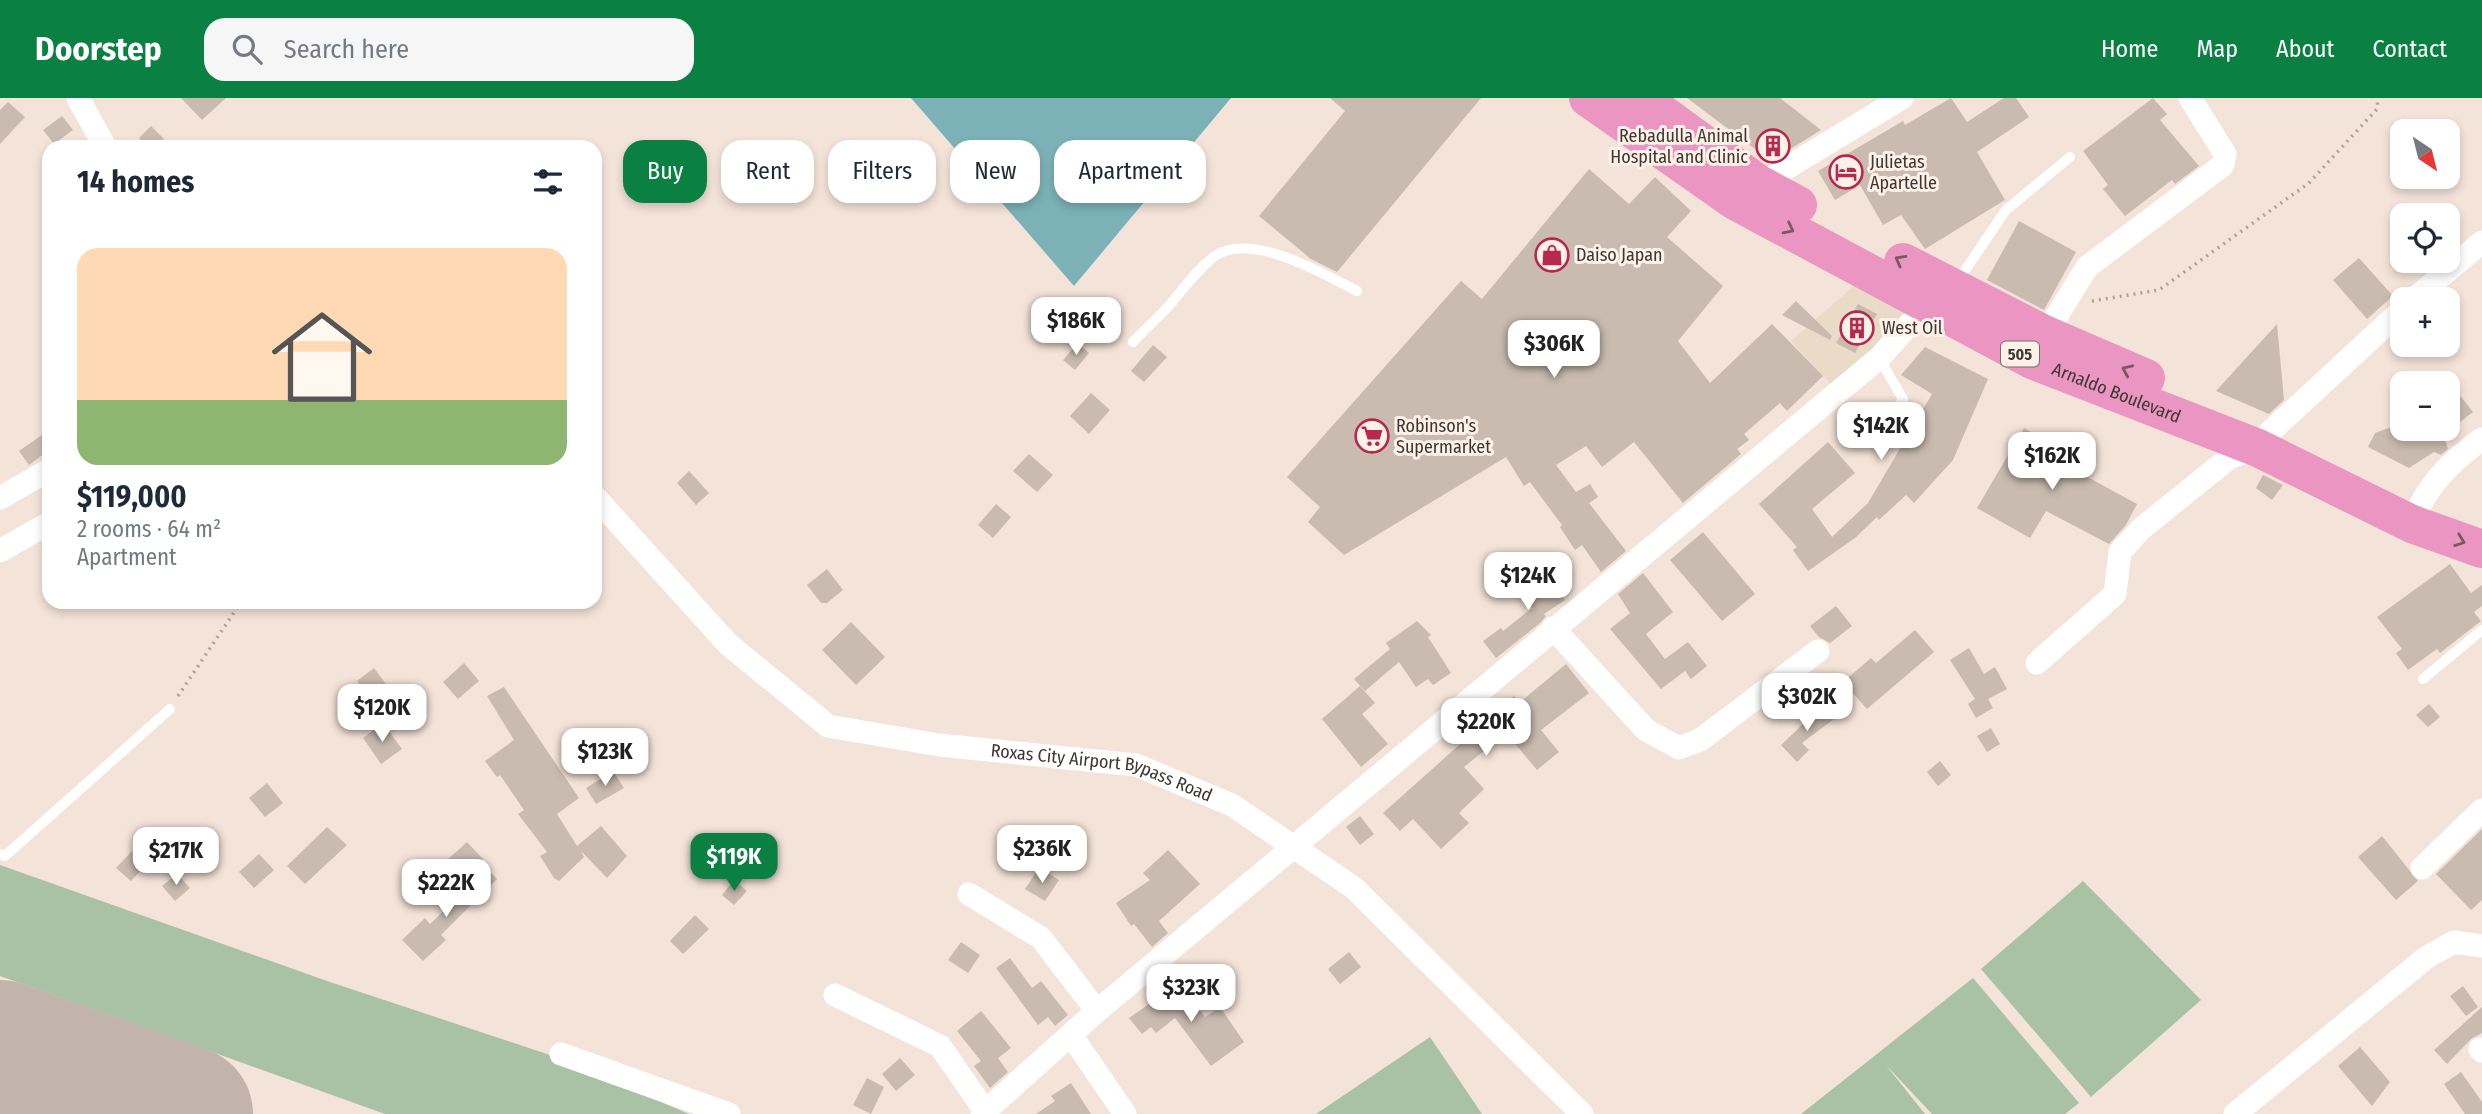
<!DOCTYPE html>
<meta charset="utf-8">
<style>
:root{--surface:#fff;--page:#f6f6f7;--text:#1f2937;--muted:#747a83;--accent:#0b8043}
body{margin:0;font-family:"Fira Sans Condensed",sans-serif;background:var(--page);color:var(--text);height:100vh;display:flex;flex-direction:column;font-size:26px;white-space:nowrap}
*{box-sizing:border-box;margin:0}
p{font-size:23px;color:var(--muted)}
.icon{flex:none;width:38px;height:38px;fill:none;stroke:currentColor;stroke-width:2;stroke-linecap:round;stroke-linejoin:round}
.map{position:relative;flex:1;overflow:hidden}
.details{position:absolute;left:42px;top:42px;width:560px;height:469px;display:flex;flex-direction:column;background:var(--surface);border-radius:21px;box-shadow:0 4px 10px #0003}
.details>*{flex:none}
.hud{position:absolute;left:623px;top:42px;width:665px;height:63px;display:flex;gap:14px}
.needle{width:46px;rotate:145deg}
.fabs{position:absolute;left:2390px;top:21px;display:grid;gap:14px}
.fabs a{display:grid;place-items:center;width:70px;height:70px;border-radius:14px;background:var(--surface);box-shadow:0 4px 10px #0003;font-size:35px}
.price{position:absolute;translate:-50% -60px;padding:0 16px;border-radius:14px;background:#fff;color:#222;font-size:23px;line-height:46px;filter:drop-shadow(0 2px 4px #0008)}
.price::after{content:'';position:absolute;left:50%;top:42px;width:21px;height:16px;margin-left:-10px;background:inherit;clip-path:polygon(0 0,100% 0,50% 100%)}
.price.on{background:var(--accent);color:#fff}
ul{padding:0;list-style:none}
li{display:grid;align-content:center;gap:14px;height:371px;padding:0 35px}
li span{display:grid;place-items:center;height:217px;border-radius:21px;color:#555}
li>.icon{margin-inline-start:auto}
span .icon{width:126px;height:126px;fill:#fffc;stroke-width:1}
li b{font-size:30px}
h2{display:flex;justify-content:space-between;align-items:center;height:84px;padding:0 35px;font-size:30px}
.pill{padding:0 24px;border-radius:21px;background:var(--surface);box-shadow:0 4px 10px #0003;font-size:24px;line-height:63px}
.pill.on{background:var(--accent);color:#fff}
header{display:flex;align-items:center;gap:42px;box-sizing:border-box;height:98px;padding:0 35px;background:var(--accent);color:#fff}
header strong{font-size:33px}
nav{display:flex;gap:38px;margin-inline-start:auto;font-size:24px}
.search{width:490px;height:63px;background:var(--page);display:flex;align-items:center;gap:18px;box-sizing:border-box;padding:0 24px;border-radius:21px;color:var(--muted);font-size:26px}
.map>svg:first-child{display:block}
.commercial{fill:#eadac8}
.green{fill:#a9c2a5}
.water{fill:#7cb2b7}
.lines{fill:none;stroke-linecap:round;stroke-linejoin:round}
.runway{stroke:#c2b4aa;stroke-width:136}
.building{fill:#c9bbaf}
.path{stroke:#afa29a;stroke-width:3.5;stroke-dasharray:2 5;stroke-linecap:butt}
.lane{stroke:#fff;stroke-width:10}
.street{stroke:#fff;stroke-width:23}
.highway{stroke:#ea95c2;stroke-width:38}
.oneway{stroke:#7a5865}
.labels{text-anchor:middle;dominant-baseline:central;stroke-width:6;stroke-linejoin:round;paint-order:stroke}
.shield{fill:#fef1e8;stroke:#786f69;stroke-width:2}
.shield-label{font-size:16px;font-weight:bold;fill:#3e3733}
.poi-label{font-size:18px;fill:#3e3733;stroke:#fef1e8;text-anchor:start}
.street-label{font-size:18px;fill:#3e3733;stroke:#fef1e8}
</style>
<header>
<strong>Doorstep</strong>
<div class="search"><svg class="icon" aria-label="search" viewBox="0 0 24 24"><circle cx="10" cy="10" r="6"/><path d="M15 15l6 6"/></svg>Search here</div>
<nav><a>Home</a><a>Map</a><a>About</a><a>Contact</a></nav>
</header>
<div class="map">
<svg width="2482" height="1016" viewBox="0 0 2482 1016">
<rect width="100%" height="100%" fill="#f4e3d8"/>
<!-- commercial -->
<path class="commercial" d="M1862 181 1914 209 1904 227 1833 288 1791 243Z"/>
<!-- green -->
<path class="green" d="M0 767 327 883 556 959 689 1016H385L0 878Z
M2083 783 2201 902 2091 999 1981 871Z
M1973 880 2079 1005 2065 1016H1932L1886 967 1925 1016H1801Z
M1430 939 1482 1016H1316Z"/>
<!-- water -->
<path class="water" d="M911 0H1231L1074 188Z"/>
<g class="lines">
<!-- runway -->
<path class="runway" d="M0 950 185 1016"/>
</g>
<!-- building -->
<path class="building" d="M181 0H226L202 22Z
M1330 0H1481L1337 174 1311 161 1259 118 1345 13Z
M1687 0H1780L1821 32 1771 63Z
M1951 0 1967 24 2004 0H2016L2029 19 1977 54 2005 102 1925 151 1901 117 1883 127 1860 87 1835 102 1818 73 1903 23 1905 27Z
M2153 0 2167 16 2160 22 2199 68 2175 86 2172 82 2125 118 2103 91 2108 87 2083 53Z
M8 4 25 19 0 46V12Z
M62 18 73 32 54 46 43 32Z
M151 28 164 41 155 49H148L139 40Z
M1589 71 1629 106 1655 79 1691 113 1667 139 1723 188 1678 243 1710 285 1772 226 1823 278 1787 313 1780 305 1744 336 1749 342 1737 351 1741 356 1683 405 1634 344 1602 369 1586 348 1556 367 1576 394 1590 386 1598 399 1589 405 1626 453 1601 474 1582 447 1575 452 1560 429 1562 427 1530 384 1524 388 1506 359 1344 457 1308 424 1320 409 1287 379 1461 183 1482 201Z
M2019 123 2076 154 2044 212 1987 182Z
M2359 160 2393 198 2367 221 2333 182Z
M1796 203 1832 238 1830 242 1782 217Z
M1858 206 1877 216 1855 255 1836 245Z
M2277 226 2284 302 2269 316 2216 293Z
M1078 245 1089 255 1075 272 1063 262Z
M1153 247 1167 259 1144 284 1131 273Z
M1925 249 1988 281 1953 362 1914 405 1906 397 1879 422 1877 419 1855 440 1808 473 1793 452 1797 449 1759 406 1828 344 1855 375 1812 411 1832 439 1868 405 1932 296 1901 277Z
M1091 295 1110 312 1089 336 1070 318Z
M2458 295 2473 314 2448 333V302Z
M2397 327 2399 331H2442L2448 351 2441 357 2434 354 2409 370 2368 349 2375 335Z
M2024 330 2077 360 2071 370 2137 406 2126 427 2109 446 2046 413 2030 440 1977 410Z
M49 332V352L29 367 19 353Z
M1029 356 1053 377 1037 394 1013 373Z
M689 373 709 395 696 407 677 385Z
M2263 377 2283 387 2272 402 2256 390Z
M996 406 1011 419 993 440 978 427Z
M1703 434 1755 496 1722 523 1670 462Z
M2450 466 2471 495 2482 487V508L2474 514 2481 523 2440 555 2437 551 2408 572 2396 555 2402 551 2377 519Z
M827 471 843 492 827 505H821L807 487Z
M1544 471 1565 502 1544 516 1546 518 1540 525 1496 560 1483 543 1501 530 1503 533 1532 510 1518 488Z
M1643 475 1673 514 1646 536 1665 561 1688 544 1707 568 1691 581 1685 573 1661 591 1610 531 1630 515 1618 496Z
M1836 508 1852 528 1830 545 1819 539 1810 528Z
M1417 523 1431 537 1428 539 1451 575 1433 587 1428 581 1416 589 1399 564 1365 593 1354 581 1390 551 1386 545Z
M851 524 885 559 856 587 822 552Z
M1915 532 1934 554 1867 611 1843 584 1871 560 1876 565Z
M1969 550 1984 576 1995 569 2007 591 1988 601 1993 610 1976 620 1968 606 1975 601 1950 562Z
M464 565 479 583 458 601 443 584Z
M1566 566 1589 595 1541 632 1559 654 1537 672 1506 635 1464 669 1484 691 1459 715 1469 725 1441 751 1413 721 1400 733 1383 715 1514 598 1519 605Z
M374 570 395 598 370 618 352 594 361 588 357 583Z
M1360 588 1375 605 1362 616 1388 646 1361 669 1322 621Z
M504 589 579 700 557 716 577 748 601 728 627 758 607 780 581 753 584 759 559 783 554 780 540 758 547 754 518 716 524 712 500 677 497 679 485 663 514 642 487 598Z
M2429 606 2440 619 2428 629 2416 617Z
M1823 607 1834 621 1802 645 1809 652 1797 664 1781 647Z
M383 625 402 651 381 666 363 640Z
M1991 630 2000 646 1987 654 1977 638Z
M1940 663 1951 677 1938 688 1927 674Z
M613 673 624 690 596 706 586 690Z
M267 685 283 705 265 719 249 700Z
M1360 718 1374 736 1360 747 1346 729Z
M327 729 347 747 305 786 287 768Z
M2482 731V802L2471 812 2436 776Z
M2382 738 2418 783 2396 802 2358 759Z
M467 744 483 761 461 781 445 764Z
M1168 752 1200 786 1159 823 1168 835 1152 849 1134 826 1131 828 1116 805 1150 782 1143 775Z
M132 753 146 767 131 783 116 770Z
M259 756 274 772 254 790 239 774Z
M1039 770 1059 782 1045 803 1025 791Z
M487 771 497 781 441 837 446 842 423 863 402 842 425 820 430 826Z
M177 776 190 790 175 803 162 788Z
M734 782 747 793 734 807 722 797Z
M695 817 709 831 683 856 670 843Z
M961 844 980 857 968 875 948 862Z
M1349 854 1361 869 1340 886 1328 871Z
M1010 860 1032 890 1041 883 1068 917 1055 928 1048 919 1038 927 996 870Z
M1179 885 1205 919 1220 909 1244 944 1211 968 1175 920 1156 935 1151 929 1142 936 1129 920Z
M2463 888 2478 909 2466 918 2450 898Z
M2482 909V935L2471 941 2447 966 2434 952Z
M981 913 1011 950 998 960 1008 974 990 990 974 968 981 963 957 933Z
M2360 949 2390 984 2372 1008 2338 968Z
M900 960 915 977 896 993 882 976Z
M2461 974 2482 1004V1016H2465L2444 986Z
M867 980 884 989 871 1016 853 1007Z
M1071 985 1091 1016H1036L1055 1003 1051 998Z"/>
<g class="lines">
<!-- path -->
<path class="path" d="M2092 203 2159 192 2309 85 2377 11 2378 0
M178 598 241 504"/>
<!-- lane -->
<path class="lane" d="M1957 184 2006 112 2070 59
M1133 244C1144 232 1157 221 1167 210 1183 192 1196 172 1215 158 1251 133 1324 176 1357 193
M1879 260 1903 301 1888 328
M2423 581 2482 532
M0 756 5 758 170 611"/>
<!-- street -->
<g class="street">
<path d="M78 0 105 49"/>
<path d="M1752 91 1902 0"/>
<path d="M2414 201 2482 144"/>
<path d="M2039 247 2087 169 2223 67 2225 56 2190 0"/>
<path id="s1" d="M595 399 728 546 828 628 939 647 1136 667 1232 707 1354 790 1582 1016"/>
<path d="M0 400 49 372"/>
<path d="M2412 426C2425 389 2451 363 2482 341"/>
<path d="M0 453 49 425"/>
<path d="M1553 530 1646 632 1679 650 1700 642 1818 553"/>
<path d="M2037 565 2115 496 2120 454 2141 431 2229 360 2258 350 2270 334 2403 211"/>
<path d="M2422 770 2482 712"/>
<path d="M969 796 1041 840 1097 913"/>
<path d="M835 897 940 948 985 1013"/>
<path d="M1071 937 1125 1016"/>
<path d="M2480 951 2482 953"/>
<path d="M561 956 729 1016"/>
<path d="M982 1016 1097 913 1879 260 1928 206 1933 196"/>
<path d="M2235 1016 2427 859 2454 844 2482 848"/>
</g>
<!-- highway -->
<g class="highway">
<path id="s2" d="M1588 0 1735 103 2032 262 2258 350 2412 426 2482 451"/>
<path d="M1641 0 1759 86 1798 107"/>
<path d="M1903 164 2044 236 2146 280"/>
</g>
</g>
<!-- one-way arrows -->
<defs><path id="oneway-chevron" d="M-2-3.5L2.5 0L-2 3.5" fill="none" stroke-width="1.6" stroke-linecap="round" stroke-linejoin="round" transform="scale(1.75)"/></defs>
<g class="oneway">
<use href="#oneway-chevron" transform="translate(1789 131) rotate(27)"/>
<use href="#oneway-chevron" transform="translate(1900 162) rotate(-151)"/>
<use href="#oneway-chevron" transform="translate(2127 272) rotate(-156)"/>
<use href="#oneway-chevron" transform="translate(2460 443) rotate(20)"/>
</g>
<!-- icons -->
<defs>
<symbol id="building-ring" viewBox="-11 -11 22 22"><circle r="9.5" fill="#fef1e8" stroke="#b8274c" stroke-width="1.5"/><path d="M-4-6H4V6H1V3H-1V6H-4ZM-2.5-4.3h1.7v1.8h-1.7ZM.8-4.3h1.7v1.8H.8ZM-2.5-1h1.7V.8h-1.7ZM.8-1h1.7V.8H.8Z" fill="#b8274c"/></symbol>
<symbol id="hotel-ring" viewBox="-11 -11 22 22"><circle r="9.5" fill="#fef1e8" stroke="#b8274c" stroke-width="1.5"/><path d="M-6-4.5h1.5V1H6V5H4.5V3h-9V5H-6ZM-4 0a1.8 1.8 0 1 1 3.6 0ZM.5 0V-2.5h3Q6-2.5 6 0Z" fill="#b8274c"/></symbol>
<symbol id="shop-ring" viewBox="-11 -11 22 22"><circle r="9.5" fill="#fef1e8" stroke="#b8274c" stroke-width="1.5"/><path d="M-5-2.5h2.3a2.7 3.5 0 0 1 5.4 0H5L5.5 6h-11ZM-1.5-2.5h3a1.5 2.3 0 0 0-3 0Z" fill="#b8274c"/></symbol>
<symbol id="supermarket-ring" viewBox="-11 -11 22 22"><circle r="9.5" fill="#fef1e8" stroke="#b8274c" stroke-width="1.5"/><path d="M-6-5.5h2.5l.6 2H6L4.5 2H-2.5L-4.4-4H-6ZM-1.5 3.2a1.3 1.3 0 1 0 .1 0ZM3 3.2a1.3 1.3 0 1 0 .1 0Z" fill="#b8274c"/></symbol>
</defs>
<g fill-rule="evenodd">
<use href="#building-ring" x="1754" y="29" width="38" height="38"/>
<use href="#hotel-ring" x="1827" y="55" width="38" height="38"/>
<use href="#shop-ring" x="1533" y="138" width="38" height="38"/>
<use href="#building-ring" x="1838" y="211" width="38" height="38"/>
<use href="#supermarket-ring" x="1353" y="319" width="38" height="38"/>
</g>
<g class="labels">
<!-- shield labels -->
<rect class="shield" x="2001" y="243.5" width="38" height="25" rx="5"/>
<g class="shield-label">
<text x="2020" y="256">505</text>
</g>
<!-- poi labels -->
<g class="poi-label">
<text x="1748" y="38" text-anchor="end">Rebadulla Animal<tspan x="1748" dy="21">Hospital and Clinic</tspan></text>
<text x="1870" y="64">Julietas<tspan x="1870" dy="21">Apartelle</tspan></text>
<text x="1576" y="157">Daiso Japan</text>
<text x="1882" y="230">West Oil</text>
<text x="1396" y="328">Robinson's<tspan x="1396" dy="21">Supermarket</tspan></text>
</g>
<!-- street labels -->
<g class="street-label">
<text stroke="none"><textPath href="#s2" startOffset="607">Arnaldo Boulevard</textPath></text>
<text stroke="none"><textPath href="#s1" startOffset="606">Roxas City Airport Bypass Road</textPath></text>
</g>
</g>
</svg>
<div class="fabs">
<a><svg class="needle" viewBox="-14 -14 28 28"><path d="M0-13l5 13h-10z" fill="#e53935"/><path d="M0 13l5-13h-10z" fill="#747a83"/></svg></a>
<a><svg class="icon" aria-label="locate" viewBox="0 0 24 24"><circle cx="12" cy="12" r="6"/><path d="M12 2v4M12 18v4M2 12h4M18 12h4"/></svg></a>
<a>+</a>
<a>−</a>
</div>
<b class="price" style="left:1076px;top:259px">$186K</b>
<b class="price" style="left:1554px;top:282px">$306K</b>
<b class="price" style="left:1881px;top:364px">$142K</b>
<b class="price" style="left:2052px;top:394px">$162K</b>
<b class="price" style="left:1528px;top:514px">$124K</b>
<b class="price" style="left:1807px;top:635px">$302K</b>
<b class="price" style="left:382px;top:646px">$120K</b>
<b class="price" style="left:1486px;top:660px">$220K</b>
<b class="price" style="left:605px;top:690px">$123K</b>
<b class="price" style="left:1042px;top:787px">$236K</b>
<b class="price" style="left:176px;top:789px">$217K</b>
<b class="price on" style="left:734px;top:795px">$119K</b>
<b class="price" style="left:446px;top:821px">$222K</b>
<b class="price" style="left:1191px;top:926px">$323K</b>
<div class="hud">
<a class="pill on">Buy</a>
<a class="pill">Rent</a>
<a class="pill">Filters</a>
<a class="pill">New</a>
<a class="pill">Apartment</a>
</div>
<section class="details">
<h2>14 homes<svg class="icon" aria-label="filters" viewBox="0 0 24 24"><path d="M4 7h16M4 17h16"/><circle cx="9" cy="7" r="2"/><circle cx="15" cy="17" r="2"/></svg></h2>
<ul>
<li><span style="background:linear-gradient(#ffd9b3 70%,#8fb573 0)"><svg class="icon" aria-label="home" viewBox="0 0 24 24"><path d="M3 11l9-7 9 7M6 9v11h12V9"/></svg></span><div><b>$119,000</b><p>2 rooms · 64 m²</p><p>Apartment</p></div></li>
</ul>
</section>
</div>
